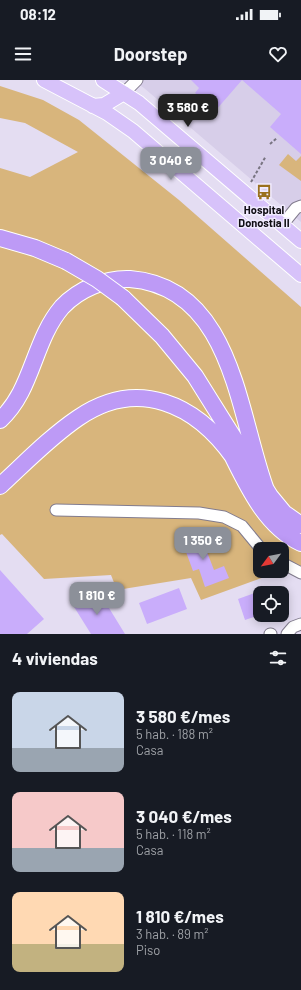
<!DOCTYPE html>
<html lang="es">
<meta charset="utf-8">
<style>
:root{--surface:#171b24;--page:#20242c;--text:#f1f3f6;--muted:#9ea1a6;--accent:#8c9099}
body{margin:0;font-family:Barlow,sans-serif;background:var(--page);color:var(--text);height:100vh;display:flex;flex-direction:column;font-size:15px;white-space:nowrap}
*{box-sizing:border-box;margin:0}
p{font-size:13px;color:var(--muted)}
.icon{flex:none;width:22px;height:22px;fill:none;stroke:currentColor;stroke-width:2;stroke-linecap:round;stroke-linejoin:round}
.map{position:relative;height:554px;overflow:hidden}
.drawer{display:flex;flex-direction:column;background:var(--surface);flex:1}
.drawer>*{flex:none}
.needle{width:26px;rotate:238deg}
.tools{position:absolute;left:253px;top:462px;display:grid;gap:8px}
.tools a{display:grid;place-items:center;width:36px;height:36px;border-radius:8px;background:var(--surface);box-shadow:0 2px 10px #0003;font-size:20px}
.price{position:absolute;translate:-50% -34px;padding:0 9px;border-radius:8px;background:var(--accent);color:#fff;font-size:13px;line-height:26px;filter:drop-shadow(0 1px 2px #0008)}
.price::after{content:'';position:absolute;left:50%;top:24px;width:12px;height:9px;margin-left:-6px;background:inherit;clip-path:polygon(0 0,100% 0,50% 100%)}
.price.selected{background:#222;color:#fff}
ul{padding:0;list-style:none}
li{display:flex;align-items:center;gap:12px;height:100px;padding:0 12px}
li span{display:grid;place-items:center;flex:none;width:112px;height:80px;border-radius:8px;color:#555}
li>.icon{margin-inline-start:auto}
span .icon{width:48px;height:48px;fill:#fffc;stroke-width:1}
li b{font-size:17px}
h2{display:flex;justify-content:space-between;align-items:center;height:48px;padding:0 12px;font-size:17px}
.status{display:flex;justify-content:space-between;align-items:center;height:28px;padding:0 20px;background:var(--surface);direction:ltr}
.status svg{height:11px;fill:currentColor}
header{display:flex;justify-content:space-between;align-items:center;height:52px;padding:0 12px;background:var(--surface);font-size:18px;font-weight:700}
.map>svg:first-child{display:block}
.built{fill:#d7cee9}
.green{fill:#d8b57c}
.building{fill:#c9adfb}
.lines{fill:none;stroke-linecap:round;stroke-linejoin:round}
.minor-casing{stroke:#827c8e;stroke-width:13}
.major-casing{stroke:#fff;stroke-width:16}
.highway-casing{stroke:#fff;stroke-width:18}
.path{stroke:#787481;stroke-width:2;stroke-dasharray:3 2;stroke-linecap:butt}
.minor{stroke:#fff;stroke-width:11}
.major{stroke:#d7c2fa;stroke-width:14}
.highway{stroke:#bd9af6;stroke-width:16}
.highway-bridge-casing{stroke:#fff;stroke-width:18;stroke-linecap:butt}
.highway-bridge{stroke:#bd9af6;stroke-width:16}
.labels{text-anchor:middle;dominant-baseline:central;stroke-width:3;stroke-linejoin:round;paint-order:stroke}
.poi-label{font-size:11px;font-weight:bold;fill:#100e14;stroke:#f1ebff}
</style>
<div class="status"><b>08:12</b><svg viewBox="0 0 49 12"><path d="M0 12V9h3v3zM5 12V6h3v6zM10 12V3h3v9zM15 12V0h3v12zM26 1h20v11H26zM47 4h2v5h-2z"/></svg></div>
<header><svg class="icon" aria-label="menu" viewBox="0 0 24 24"><path d="M4 6h16M4 12h16M4 18h16"/></svg>Doorstep<svg class="icon" aria-label="heart" viewBox="0 0 24 24"><path d="M12 20l-8-8c-3-5 5-10 8-4 3-6 11-1 8 4z"/></svg></header>
<div class="map">
<svg width="301" height="554" viewBox="0 0 301 554">
<rect width="100%" height="100%" fill="#e4ddf2"/>
<!-- built -->
<path class="built" d="M132 0H301V142L144 8Z"/>
<!-- green -->
<path class="green" d="M0 6 43 20 79 40 179 120 301 227V486L298 485 282 491V469H260V491H281L201 520 191 498 117 510 111 495 44 499 2 454 0 455V88L30 97 78 72 25 43 0 38Z
M288 74 296 81 301 76V101L279 85Z"/>
<!-- building -->
<path class="building" d="M191 0H301V74L270 47 281 34 242 0 216 30 195 13 199 8Z
M200 454 214 490 224 486 229 498 205 507 199 489 193 491 182 461Z
M0 490 44 539 27 554H0Z
M179 508 187 529 147 544 139 523Z
M260 511V535L245 540 238 519Z
M98 512 109 528 125 554H91L71 522 81 515 85 521Z"/>
<g class="lines">
<defs>
<path id="minor" d="M124 13 137 0
M282 145 296 128 301 126
M56 430 199 433 224 437 242 446 261 469
M282 483 301 493
M270 554H271
M287 554 293 547 301 544"/>
<path id="major" d="M44 0 107 33 133 51 301 195
M103 0 139 23 301 161
M93 26 104 25 124 13"/>
<path id="highway" d="M0 158 35 168 66 181
M123 218 162 256 195 296 270 416 284 433 301 445
M0 340C33 310 33 261 62 227 79 209 105 198 130 199 233 207 238 335 266 410
M232 375C249 409 266 446 301 463
M0 406C25 383 50 357 78 338 138 297 196 324 234 378"/>
</defs>
<!-- minor casing -->
<use href="#minor" class="minor-casing"/>
<!-- major casing -->
<use href="#major" class="major-casing"/>
<!-- highway casing -->
<use href="#highway" class="highway-casing"/>
<!-- path -->
<path class="path" d="M270 64 277 58
M251 102 266 76"/>
<!-- minor -->
<use href="#minor" class="minor"/>
<!-- major -->
<use href="#major" class="major"/>
<!-- highway -->
<use href="#highway" class="highway"/>
<defs>
<path id="highway-bridge" d="M66 181 97 199 123 218"/>
</defs>
<!-- highway-bridge casing -->
<use href="#highway-bridge" class="highway-bridge-casing"/>
<!-- highway-bridge -->
<use href="#highway-bridge" class="highway-bridge"/>
</g>
<!-- icons -->
<defs>
<symbol id="bus-bare" viewBox="-9 -9 18 18"><path d="M-5-6H5V4H4V6H2V4H-2V6H-4V4H-5ZM-3.5-4V0h7V-4ZM-3.5 1.2v1.5H-2V1.2ZM2 1.2v1.5H3.5V1.2Z" fill="#9a701e" stroke="#f1ebff" stroke-width="2.5" paint-order="stroke"/></symbol>
</defs>
<g fill-rule="evenodd">
<use href="#bus-bare" x="253" y="101" width="22" height="22"/>
</g>
<g class="labels">
<!-- poi labels -->
<g class="poi-label">
<text x="264" y="129">Hospital<tspan x="264" dy="13">Donostia II</tspan></text>
</g>
</g>
</svg>
<div class="tools">
<a><svg class="needle" viewBox="-14 -14 28 28"><path d="M0-13l5 13h-10z" fill="#e53935"/><path d="M0 13l5-13h-10z" fill="#9ea1a6"/></svg></a>
<a><svg class="icon" aria-label="locate" viewBox="0 0 24 24"><circle cx="12" cy="12" r="6"/><path d="M12 2v4M12 18v4M2 12h4M18 12h4"/></svg></a>
</div>
<b class="price selected" style="left:188px;top:48px">3 580 €</b>
<b class="price" style="left:171px;top:101px">3 040 €</b>
<b class="price" style="left:203px;top:481px">1 350 €</b>
<b class="price" style="left:97px;top:536px">1 810 €</b>
</div>
<section class="drawer">
<h2>4 viviendas<svg class="icon" aria-label="filters" viewBox="0 0 24 24"><path d="M4 7h16M4 17h16"/><circle cx="9" cy="7" r="2"/><circle cx="15" cy="17" r="2"/></svg></h2>
<ul>
<li><span style="background:linear-gradient(#c9d6e8 70%,#9aa5b1 0)"><svg class="icon" aria-label="home" viewBox="0 0 24 24"><path d="M3 11l9-7 9 7M6 9v11h12V9"/></svg></span><div><b>3 580 €/mes</b><p>5 hab. · 188 m²</p><p>Casa</p></div></li>
<li><span style="background:linear-gradient(#f6c9c9 70%,#9aa5b1 0)"><svg class="icon" aria-label="home" viewBox="0 0 24 24"><path d="M3 11l9-7 9 7M6 9v11h12V9"/></svg></span><div><b>3 040 €/mes</b><p>5 hab. · 118 m²</p><p>Casa</p></div></li>
<li><span style="background:linear-gradient(#ffd9b3 65%,#c2b280 0)"><svg class="icon" aria-label="home" viewBox="0 0 24 24"><path d="M3 11l9-7 9 7M6 9v11h12V9"/></svg></span><div><b>1 810 €/mes</b><p>3 hab. · 89 m²</p><p>Piso</p></div></li>
</ul>
</section>
